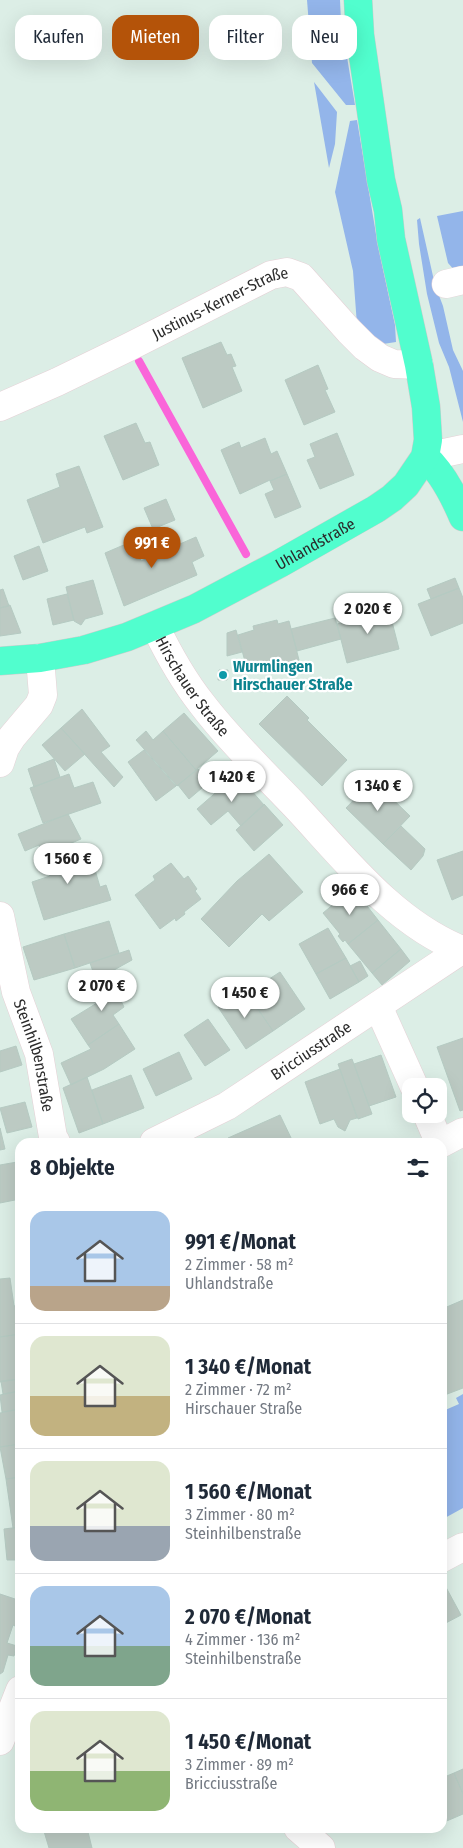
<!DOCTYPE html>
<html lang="de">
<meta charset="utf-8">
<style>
:root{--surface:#fff;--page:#f2f2f3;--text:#1f2937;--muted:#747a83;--line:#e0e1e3;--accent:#b45309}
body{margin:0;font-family:"Fira Sans Condensed",sans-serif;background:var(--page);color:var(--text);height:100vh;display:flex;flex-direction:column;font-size:19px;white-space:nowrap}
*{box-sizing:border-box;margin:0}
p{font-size:16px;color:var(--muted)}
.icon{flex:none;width:28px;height:28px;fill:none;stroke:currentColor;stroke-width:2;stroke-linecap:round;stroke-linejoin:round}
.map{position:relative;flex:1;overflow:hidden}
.side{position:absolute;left:15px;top:1138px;width:432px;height:695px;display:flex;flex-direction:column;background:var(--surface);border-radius:15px;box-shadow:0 5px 20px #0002}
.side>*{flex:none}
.guide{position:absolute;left:15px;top:15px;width:434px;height:45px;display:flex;gap:10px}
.buttons{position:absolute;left:402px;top:1078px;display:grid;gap:10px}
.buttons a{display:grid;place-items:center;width:45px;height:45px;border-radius:10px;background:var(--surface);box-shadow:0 5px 20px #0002;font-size:25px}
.price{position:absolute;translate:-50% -42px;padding:0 11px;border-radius:18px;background:#fff;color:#222;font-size:16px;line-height:32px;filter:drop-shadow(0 1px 2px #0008)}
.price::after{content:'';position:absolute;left:50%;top:30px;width:15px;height:11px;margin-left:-8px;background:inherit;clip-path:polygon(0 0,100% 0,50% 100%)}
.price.on{background:var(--accent);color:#fff}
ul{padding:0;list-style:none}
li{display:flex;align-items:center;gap:15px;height:125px;padding:0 15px}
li+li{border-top:1px solid var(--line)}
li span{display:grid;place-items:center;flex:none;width:140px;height:100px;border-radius:15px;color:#555}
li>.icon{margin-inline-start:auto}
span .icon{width:60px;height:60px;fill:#fffc;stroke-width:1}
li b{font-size:21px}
h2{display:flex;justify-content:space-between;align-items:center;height:60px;padding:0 15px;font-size:21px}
.pill{padding:0 18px;border-radius:15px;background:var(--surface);box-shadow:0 5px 20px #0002;font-size:18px;line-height:45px}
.pill.on{background:var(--accent);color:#fff}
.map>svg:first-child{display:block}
.green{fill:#93b5ea}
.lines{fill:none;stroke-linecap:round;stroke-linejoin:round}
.stream{stroke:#fa65d9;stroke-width:8}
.building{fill:#bccac3;stroke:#b5cac2}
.minor-casing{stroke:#e5d1d6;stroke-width:29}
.major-casing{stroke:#ccc;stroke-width:29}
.minor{stroke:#fff;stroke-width:28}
.major{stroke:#51fece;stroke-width:28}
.culture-dot{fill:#0f9aa8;stroke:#fff;stroke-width:2}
.labels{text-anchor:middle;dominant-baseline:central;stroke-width:4.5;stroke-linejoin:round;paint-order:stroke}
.street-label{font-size:16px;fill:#2b2b2b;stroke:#fff}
.culture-label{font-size:16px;font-weight:bold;fill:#0d838f;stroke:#fff;text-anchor:start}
</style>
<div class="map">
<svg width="463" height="1848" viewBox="0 0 463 1848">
<rect width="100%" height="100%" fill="#dceee6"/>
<!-- green -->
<path class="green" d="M307 0H340L341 21 355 105H346L312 63Z
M314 82 337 112 335 144 329 168Z
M357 120 378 246 395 325 396 342 383 344 357 325 353 271 335 192 350 121Z
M463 211V271L456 272 448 263 437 216Z
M420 218 435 285 443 306 453 350 463 371V422L449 367 439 343 427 294 419 244 417 220Z
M463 1394V1508L443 1519V1411L459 1404 456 1398Z"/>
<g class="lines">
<!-- stream -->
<path class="stream" d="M139 361 246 554"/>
</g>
<!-- building -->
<path class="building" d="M221 342 227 355 231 354 236 366 232 367 242 391 203 408 182 358Z
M318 365 328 389 325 390 335 412 304 425 285 380Z
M136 423 145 443 150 442 159 465 123 480 104 436Z
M337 433 354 475 320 489 307 460 315 457 310 444Z
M265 438 271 454 277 451 287 474 270 481V480L240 494 221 450 239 442 241 448Z
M79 466 103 527 87 533 85 527 43 543 27 500 60 487 56 474Z
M287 474 301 507 275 518 265 494 274 490 270 481Z
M166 499 175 520 153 529 144 508Z
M196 537 204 556 192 562 197 575 124 606 105 553 133 541 141 561Z
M39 546 48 571 23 580 14 556Z
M455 578 459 588 431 599 427 589Z
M93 580 103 614 85 619 81 625 74 621 66 587Z
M459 588 463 598V623L431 636 418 604Z
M3 589 9 606 0 608V590Z
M67 594 74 620 53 625 47 599Z
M10 605 21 633 0 636V608Z
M376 609 377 614 389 610 399 649 347 663 337 624 353 620 352 615Z
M335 618 341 639 297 651 291 629Z
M277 620 278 624 289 621 299 660 248 673 238 635 254 630 253 626Z
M236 630 242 652 227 656V633Z
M219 670H228L227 680H218Z
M287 696 309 718 307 720 347 760 322 786 259 724Z
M82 709 110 746 101 752 123 777 114 787 61 728Z
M184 713 218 751 196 770 163 731Z
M61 728 85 754 65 771 42 745Z
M146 731 153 740 163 731 196 770 177 786 136 740Z
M144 750 176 786 156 801 128 762Z
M54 759 60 777 34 787 28 769Z
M198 769 209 782 189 799 178 785Z
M69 774 74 788 93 782 101 803 43 823 30 788Z
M237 774 264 805 241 826 228 811 211 825 197 809Z
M373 780 410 816 383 844 346 808Z
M264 804 283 825 254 851 236 830Z
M68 814 81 839 43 855 39 845 25 851 18 834Z
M401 826 425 849 423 856 411 870 383 844Z
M72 843 76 858 80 857 83 866 93 863 100 887 106 885 111 900 44 920 32 882 50 876 43 855Z
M463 851V895L452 900 437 860Z
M269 854 303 892 269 921 262 914 229 947 201 919 237 881Z
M171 863 184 879 188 876 197 889 195 891 201 899 184 912 185 914 176 921 175 918 160 929 135 895 155 880 153 876Z
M353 888 378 920 348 944 345 940 343 942 338 936 340 934 323 913Z
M378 920 401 949 372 973 348 944Z
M109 921 119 953 75 968 64 934Z
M328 928 346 958 316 974 299 944Z
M64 934 75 968 34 980 23 947Z
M401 949 410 961 382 985 372 973Z
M129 950 132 960 96 980 90 963Z
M346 958 359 982 330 999 316 974Z
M360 961 368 976 359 982 350 966Z
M280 972 305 1009 273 1031 244 989 260 979 263 983Z
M117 977 130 995 121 1001 124 1007 113 1015 119 1024 88 1045 71 1019 97 1003 92 996Z
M244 989 273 1031 246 1049 218 1007Z
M208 1019 230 1050 205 1066 184 1035Z
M119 1024 135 1049 104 1069 71 1085 61 1063 91 1049 88 1045Z
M463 1038V1110L460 1111 437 1047Z
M16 1046 22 1065 0 1072V1051Z
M179 1052 192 1079 156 1096 143 1069Z
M381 1055 396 1097 369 1106 354 1064Z
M352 1059 372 1114 358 1119 338 1064Z
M340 1069 357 1118 350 1120 345 1131 338 1127 334 1119 320 1124 305 1082Z
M131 1075 144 1108 103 1124 92 1090Z
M87 1077 103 1124 79 1133 63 1088Z
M25 1102 32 1127 7 1133 0 1108Z
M280 1115 293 1142H231L228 1138Z
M0 1128 5 1149 0 1150Z
M17 1162 20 1178V1199L0 1203V1165Z
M10 1278 14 1306 18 1305 20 1334 0 1337V1279Z
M463 1300V1388L442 1396V1309Z
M20 1334V1379L0 1382V1337Z
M20 1379V1391L3 1394 1 1381Z
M20 1391V1409L2 1412 0 1395Z
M20 1409V1444L0 1447V1413Z
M20 1444V1477L6 1479 0 1447Z
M20 1477V1526L13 1528 6 1479Z
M20 1527V1560H7L4 1529Z
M442 1580 461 1615 442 1625Z
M0 1594 18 1600 20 1603V1611L15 1626 13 1625 7 1643 17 1646 14 1656 8 1655 3 1672 0 1674Z
M463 1769V1794L454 1773Z
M454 1773 463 1794V1814L442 1823V1778Z
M43 1828H87L92 1848H49Z"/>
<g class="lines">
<defs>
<g id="minor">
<path d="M446 284 463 280"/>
<path id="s1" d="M0 407 57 382 129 347 271 275 287 272 301 277 349 331 365 347 380 358 394 364 419 365"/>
<path d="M425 457 463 449"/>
<path id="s2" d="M155 626C168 653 183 680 202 704 230 741 267 776 299 810 347 862 395 923 462 950"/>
<path d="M0 763 5 748 12 737 39 705 43 695 40 658"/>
<path id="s3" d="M0 916 16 992 39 1054 53 1137 56 1142"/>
<path d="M378 1006 414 1086"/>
<path d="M427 1114 439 1142"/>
<path id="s4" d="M154 1142 227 1106 463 949"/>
<path d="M442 1143 463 1132"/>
<path d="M442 1558 463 1547"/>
<path d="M0 1741 20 1690"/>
<path d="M298 1828 321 1848"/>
</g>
<g id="major">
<path d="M425 457C442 472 454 496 463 517"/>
<path id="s5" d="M0 661 40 658 84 650 127 637 194 609 279 564 376 509 392 498 406 485 425 457 428 440 426 407 419 365 391 239 388 210 381 180 360 35 358 0"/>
</g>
</defs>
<!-- minor casing -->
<use href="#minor" class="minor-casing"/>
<!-- major casing -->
<use href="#major" class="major-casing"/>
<!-- minor -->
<use href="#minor" class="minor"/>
<!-- major -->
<use href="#major" class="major"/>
</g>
<!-- markers -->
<circle class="culture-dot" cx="223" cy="675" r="5"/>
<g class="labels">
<!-- street labels -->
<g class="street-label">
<text stroke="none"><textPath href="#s1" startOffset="244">Justinus-Kerner-Straße</textPath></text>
<text stroke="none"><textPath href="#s5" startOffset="340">Uhlandstraße</textPath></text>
<text stroke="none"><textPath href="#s2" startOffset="71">Hirschauer Straße</textPath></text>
<text stroke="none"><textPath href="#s4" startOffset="182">Bricciusstraße</textPath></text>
<text stroke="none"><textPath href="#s3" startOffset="144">Steinhilbenstraße</textPath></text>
</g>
<!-- culture labels -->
<g class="culture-label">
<text x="233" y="666">Wurmlingen<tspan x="233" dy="18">Hirschauer Straße</tspan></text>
</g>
</g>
</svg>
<div class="buttons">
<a><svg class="icon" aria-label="locate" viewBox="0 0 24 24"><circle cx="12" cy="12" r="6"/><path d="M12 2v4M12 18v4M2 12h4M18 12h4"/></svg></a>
</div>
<b class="price on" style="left:152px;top:569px">991 €</b>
<b class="price" style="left:368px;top:635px">2 020 €</b>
<b class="price" style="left:232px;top:803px">1 420 €</b>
<b class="price" style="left:378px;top:812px">1 340 €</b>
<b class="price" style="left:68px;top:885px">1 560 €</b>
<b class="price" style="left:350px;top:916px">966 €</b>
<b class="price" style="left:102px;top:1012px">2 070 €</b>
<b class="price" style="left:245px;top:1019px">1 450 €</b>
<div class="guide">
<a class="pill">Kaufen</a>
<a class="pill on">Mieten</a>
<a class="pill">Filter</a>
<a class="pill">Neu</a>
</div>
<section class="side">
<h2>8 Objekte<svg class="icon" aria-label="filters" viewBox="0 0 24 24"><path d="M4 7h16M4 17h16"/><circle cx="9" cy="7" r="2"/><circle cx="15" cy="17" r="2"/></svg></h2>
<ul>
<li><span style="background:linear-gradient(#a9c7e8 75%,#b9a48a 0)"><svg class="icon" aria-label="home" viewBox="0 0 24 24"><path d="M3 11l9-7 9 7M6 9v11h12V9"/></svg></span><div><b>991 €/Monat</b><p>2 Zimmer · 58 m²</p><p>Uhlandstraße</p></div></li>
<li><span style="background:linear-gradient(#dfe7d0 60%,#c2b280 0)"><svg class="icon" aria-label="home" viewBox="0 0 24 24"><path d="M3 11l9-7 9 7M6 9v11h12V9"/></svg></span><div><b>1 340 €/Monat</b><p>2 Zimmer · 72 m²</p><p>Hirschauer Straße</p></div></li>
<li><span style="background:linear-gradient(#dfe7d0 65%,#9aa5b1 0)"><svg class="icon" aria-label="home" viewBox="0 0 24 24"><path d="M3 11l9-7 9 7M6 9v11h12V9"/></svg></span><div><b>1 560 €/Monat</b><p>3 Zimmer · 80 m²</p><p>Steinhilbenstraße</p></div></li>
<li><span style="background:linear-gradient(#a9c7e8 60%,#7fa58c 0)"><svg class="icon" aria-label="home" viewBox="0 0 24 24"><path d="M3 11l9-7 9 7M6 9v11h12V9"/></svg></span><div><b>2 070 €/Monat</b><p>4 Zimmer · 136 m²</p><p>Steinhilbenstraße</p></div></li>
<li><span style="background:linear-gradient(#dfe7d0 60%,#8fb573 0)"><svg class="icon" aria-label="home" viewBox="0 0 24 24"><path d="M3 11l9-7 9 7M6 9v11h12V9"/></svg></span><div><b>1 450 €/Monat</b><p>3 Zimmer · 89 m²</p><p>Bricciusstraße</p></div></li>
</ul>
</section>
</div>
